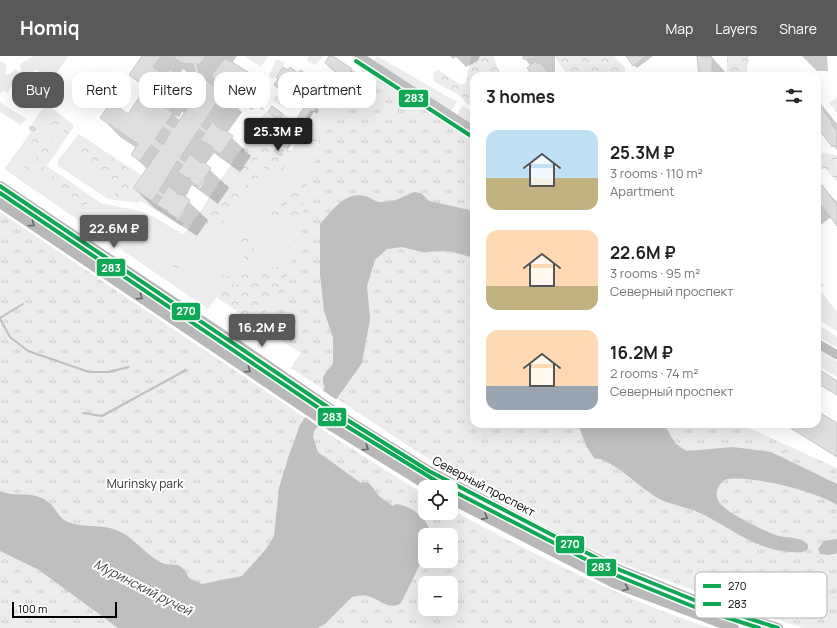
<!DOCTYPE html>
<meta charset="utf-8">
<style>
:root{--surface:#fff;--page:#f2f2f2;--text:#222;--muted:#767676;--accent:#595959}
body{margin:0;font-family:Manrope,sans-serif;background:var(--page);color:var(--text);height:100vh;display:flex;flex-direction:column;font-size:15px;white-space:nowrap}
*{box-sizing:border-box;margin:0}
p{font-size:13px;color:var(--muted)}
.icon{flex:none;width:22px;height:22px;fill:none;stroke:currentColor;stroke-width:2;stroke-linecap:round;stroke-linejoin:round}
.map{position:relative;flex:1;overflow:hidden}
.details{position:absolute;left:470px;top:16px;width:351px;height:356px;display:flex;flex-direction:column;background:var(--surface);border-radius:12px;box-shadow:0 4px 16px #0002}
.details>*{flex:none}
.guide{position:absolute;left:12px;top:16px;width:380px;height:36px;display:flex;gap:8px}
.controls{position:absolute;left:418px;top:424px;display:grid;gap:8px}
.controls a{display:grid;place-items:center;width:40px;height:40px;border-radius:8px;background:var(--surface);box-shadow:0 4px 16px #0002;font-size:20px}
.scale{position:absolute;left:12px;bottom:10px;width:105px;box-sizing:border-box;padding-left:4px;border:2px solid #000;border-top:0;font-size:11px;line-height:14px;white-space:nowrap;color:#000;-webkit-text-stroke:3px #fff;paint-order:stroke}
.price{position:absolute;translate:-50% -34px;padding:0 9px;border-radius:4px;background:var(--accent);color:#fff;font-size:13px;line-height:26px;filter:drop-shadow(0 1px 2px #0008)}
.price::after{content:'';position:absolute;left:50%;top:24px;width:12px;height:9px;margin-left:-6px;background:inherit;clip-path:polygon(0 0,100% 0,50% 100%)}
.price.selected{background:#222;color:#fff}
ul{padding:0;list-style:none}
li{display:flex;align-items:center;gap:12px;height:100px;padding:0 16px}
li span{display:grid;place-items:center;flex:none;width:112px;height:80px;border-radius:12px;color:#555}
li>.icon{margin-inline-start:auto}
span .icon{width:48px;height:48px;fill:#fffc;stroke-width:1}
li b{font-size:17px}
h2{display:flex;justify-content:space-between;align-items:center;height:48px;padding:0 16px;font-size:17px}
.pill{padding:0 14px;border-radius:12px;background:var(--surface);box-shadow:0 4px 16px #0002;font-size:14px;line-height:36px}
.pill.selected{background:var(--accent);color:#fff}
header{display:flex;align-items:center;gap:24px;box-sizing:border-box;height:56px;padding:0 20px;background:var(--accent);color:#fff}
header strong{font-size:19px}
nav{display:flex;gap:22px;margin-inline-start:auto;font-size:14px}
.map>svg:first-child{display:block}
.green{fill:#ececec}
.forest{fill:url(#forest-crowns)}
.park{fill:url(#park-tufts);fill-rule:evenodd}
.water{fill:#bfbfbf}
.pier{fill:#fff}
.shadow{fill:#0003;fill-rule:evenodd}
.lines{fill:none;stroke-linecap:round;stroke-linejoin:round}
.stream{stroke:#bfbfbf;stroke-width:2}
.building{fill:#dfdfdf;stroke:#c7c7c7;fill-rule:evenodd}
.tertiary{stroke:#bebebe;stroke-width:9}
.secondary{stroke:#b8b8b8;stroke-width:10}
.bus-1-casing{stroke:#fff;stroke-width:7}
.bus-2-casing{stroke:#fff;stroke-width:7}
.bus-1{stroke:#10a855;stroke-width:4}
.bus-2{stroke:#10a855;stroke-width:4}
.oneway{stroke:#656565}
.labels{text-anchor:middle;dominant-baseline:central;stroke-width:4;stroke-linejoin:round;paint-order:stroke}
.park-label{font-size:12px;fill:#333;stroke:#fff}
.street-label{font-size:12px;fill:#000;stroke:#fff}
.water-label{font-size:13px;font-style:italic;fill:#444;stroke:#fff}
.key{fill:#fff;stroke:#b2b2b2;stroke-width:1}
.key-label{font-size:11px;fill:#000}
.line-badge{stroke:#fff;stroke-width:1.5}
.badge-label{font-size:11px;text-anchor:middle;font-weight:bold;fill:#fff}
</style>
<header>
<strong>Homiq</strong>
<nav><a>Map</a><a>Layers</a><a>Share</a></nav>
</header>
<div class="map">
<svg width="837" height="572" viewBox="0 0 837 572">
<defs>
<pattern id="forest-crowns" width="20" height="18" patternUnits="userSpaceOnUse"><rect width="20" height="18" fill="#ececec"/><path d="M2 6a3 3 0 1 1 6 0M12 15a3 3 0 1 1 6 0" fill="none" stroke="#c9c9c9"/></pattern>
<pattern id="park-tufts" width="24" height="20" patternUnits="userSpaceOnUse"><rect width="24" height="20" fill="#ececec"/><path d="M3 7l-1-3M5 7V3M7 7l1-3M15 17l-1-3M17 17v-4M19 17l1-3" fill="none" stroke="#c9c9c9"/></pattern>
</defs>
<rect width="100%" height="100%" fill="#fff"/>
<!-- green -->
<path class="green" d="M34 0H68L53 23 35 13 32 17 29 15 22 25 18 22 7 37 3 34 0 39V5L7 9 5 18H10L15 13 19 16 22 14 20 8Z
M244 0H268L261 11Z
M308 0H323L316 9 307 5Z
M377 0 457 46 451 55 374 6Z
M276 4H280L285 7 273 23 269 19Z
M352 13 360 18 321 78 288 217 258 270 217 241 208 253 7 115 5 112 31 76 29 75 30 73 34 75 36 73 31 70 43 51 47 49 73 68V72L47 110 101 147 140 155 156 162 182 178 187 175 266 55 279 64 283 58 289 61 275 85 291 95 301 79 291 72 293 69 299 72 311 54 314 55 317 50 298 38 302 33H303L314 15 339 33Z
M262 31 268 35 259 51 253 48 252 44Z
M276 39 288 46 285 52 273 44Z
M0 46 26 63 21 69 0 56Z
M462 49 474 57V70L457 59Z
M79 78 141 119 132 132 184 167 181 170 141 145 137 147 108 143 58 110V104Z
M818 222 824 230 819 233 837 256V275L817 263Z
M817 268 837 281V292L817 280Z
M817 293 837 305V321L817 309Z"/>
<!-- forest -->
<path class="forest" d="M471 0H493L498 13 504 20H474V52L465 46 462 41 435 26 433 22 434 16 438 14 461 29 466 27Z
M554 0H614L625 12V20H568Z
M727 0H749L746 20H727Z
M330 37 336 41 333 51 329 54 325 53 324 45Z
M57 60 71 69 66 82 64 80 63 71 51 68 48 64 52 61Z
M259 68H266L272 74 277 68 282 70 274 86 282 93 291 94V97L281 117 278 120 267 118 264 116V112L269 99 260 97 256 106 259 120 245 140 235 145 230 161 204 180 196 181 198 174 206 167 214 143 225 132 228 125 234 126 239 135 245 131 246 124 239 119 237 109 242 92 254 84 257 71Z
M304 68 314 69 323 74 320 84 312 86 305 84 300 71Z
M35 75H38L45 83 53 80 52 90 57 98 47 102 43 114 61 125 68 124 89 140V146L84 152 17 106 20 96 26 98 31 106H34L40 98 39 95 33 92 32 78Z
M76 86H83L97 98 112 102 133 117 129 134 124 143 115 142C117 119 114 129 100 120 93 115 87 106 81 100H71L69 97V93Z
M817 96 837 99V126L825 112 817 115Z
M304 117H310L300 160 298 165 291 166C284 160 291 155 293 150L290 143 294 135 291 126H299Z
M282 138 286 140 287 151 282 161 279 163 264 158 263 156 272 147 279 145Z
M248 182 253 187 254 198 251 204H248C242 200 236 195 237 188L242 183Z
M174 202 183 209 181 213 171 210V203Z
M281 210 287 212 288 225 265 265 255 268 190 222V219L194 218 217 236 220 235 218 225 221 219 232 221V227L234 229 241 228 242 214 244 211 260 215Z"/>
<!-- park -->
<path class="park" d="M363 13 474 82V368H740L837 412V572H803L741 552 626 509 557 476 425 401 291 312 301 297 258 270 288 217 321 78Z
M837 41V57L829 47Z
M0 156 341 386 425 439V457H451V454C535 498 619 542 710 572H0ZM425 479H451V505H425ZM425 527H451V553H425Z"/>
<!-- water -->
<path class="water" d="M414 136 421 137 429 145 474 155V202L449 195 422 196 402 191 387 193 375 204 367 230 370 263 362 307 314 375 313 381 318 396 361 427 362 426 369 427 380 441 393 450 396 448C412 450 429 463 431 479H425V498L401 547C390 555 379 543 368 540 362 538 357 540 352 541L325 568 318 572H118L39 514 0 495V435C12 441 27 436 39 441 57 447 55 461 68 466 83 472 98 468 113 473 131 478 143 496 160 506 172 513 179 501 189 522L202 528 242 520 266 493 274 480 279 432 288 402 300 369 325 331C318 320 330 314 333 307V282L324 255 320 218V168C332 155 345 135 365 140 370 141 374 145 379 146 392 147 403 141 414 136Z
M578 368H664L675 387 686 395 733 391 771 396 837 428V449C818 436 746 417 724 424 719 429 714 436 718 444 723 456 766 476 779 480 787 482 803 481 808 489V493C803 498 796 496 790 496 756 494 731 472 702 458 687 450 670 450 656 441 643 434 608 400 595 403L586 390Z
M837 483V497L828 499 820 498 818 493 824 485Z"/>
<!-- pier -->
<path class="pier" d="M322 334 337 344 319 371 304 360Z"/>
<!-- shadow -->
<path class="shadow" d="M143 0H237L232 7 252 20 270 39 261 50 265 55 255 49 252 54 239 45 236 50 242 56 227 77 251 100 240 116 214 97 205 109 229 132 218 148 192 129 185 142 208 164 197 180 153 151 134 132 147 113 133 99 137 92 120 81 102 62 171 56 131 19ZM183 13 204 29 200 35 178 20ZM215 26H218L216 30ZM182 56 185 57 180 65 174 59 179 61ZM203 123H205L200 132 198 131ZM182 155H184L178 164 176 163Z
M330 0 356 18 347 33 332 21 335 16 328 10Z
M450 0H480L478 5 466 11 456 1 453 3Z
M524 0H555V17L553 16V20H535L531 10 524 2Z
M627 0H653L637 12Z
M698 0H711L729 20H700Z
M802 0H827L828 15H817Z
M288 15 311 21 314 24 301 41 319 54 317 58 314 56 302 74 294 68 306 51 275 29Z
M817 43 837 68V94L817 70Z
M287 79 294 84 288 93 282 89Z
M822 130 837 146V168L831 161 817 172V134Z
M817 223 819 224V228H817Z"/>
<g class="lines">
<!-- stream -->
<path class="stream" d="M0 262 23 248
M0 263 10 281 28 295 89 316H108L129 311
M83 357 102 360 186 314"/>
</g>
<!-- building -->
<path class="building" d="M142 0H161L153 11 165 19 170 13 196 30 191 37 195 40 204 28 197 23 193 8 182 7 172 0H206L200 8H197L200 20 214 30 218 25 211 20 225 2 253 19 243 32 247 35 246 38 236 31 233 36 221 27 217 32 224 36 201 70 207 74 212 66 222 75 224 74 233 80 221 98 212 93V90L200 84 205 77 199 73 180 102 185 106 190 98 201 107 203 106 211 112 199 131 190 125V122H187L178 116 183 109 177 105 159 135 164 138 169 130 179 139 181 138 190 144 178 163 169 157 167 153 165 154 157 148 162 141 157 138 152 145 133 132 159 95 151 89 140 105 131 99 138 88 100 62 111 46 128 58 142 37 173 57 166 67 174 72 194 43 189 40 186 44 178 39 174 45 163 38 160 43 151 38V34L156 36 157 33 153 31 156 28 146 21 142 28 129 19ZM163 71 171 76 163 89 155 83Z
M329 0H333L352 13 342 29 331 21 335 15 325 7Z
M523 0H535V2L523 3Z
M626 0H646L633 10Z
M697 0 712 1V20H699Z
M535 5 538 8 540 6 550 20H533L527 12Z
M283 11 288 14 290 11 298 17 300 14 311 21 303 34 302 33 298 38 317 50 314 55 311 54 299 72 293 69 305 50 274 29 278 23 276 21Z
M817 46 832 66 831 67 835 73 837 72 836 92 834 89 832 91 817 71Z
M272 50 283 58 279 64 268 56Z
M31 70 36 73 34 75 29 72Z
M286 78 293 82 287 92 280 88Z
M276 93 283 98 281 100 274 95Z
M822 129 837 149V170L819 146 817 148V133Z
M817 312 837 325V339L817 327Z
M817 355 837 367V401L784 368H817Z"/>
<g class="lines">
<!-- tertiary -->
<path class="tertiary" d="M359 0 474 75
M817 287 837 299"/>
<!-- secondary -->
<path class="secondary" d="M0 130 235 287 341 360 429 415 536 472 620 514 699 546 778 572
M0 147 333 371 430 431
M451 443 614 527 734 572"/>
<defs>
<path id="bus-1" d="M0 130 341 360 429 415 620 514 699 546 778 572"/>
<path id="bus-2" d="M356 5 471 80
M0 137 338 365 446 431
M451 434 618 520 697 552 759 572"/>
</defs>
<!-- bus-1 casing -->
<use href="#bus-1" class="bus-1-casing"/>
<!-- bus-2 casing -->
<use href="#bus-2" class="bus-2-casing"/>
<!-- bus-1 -->
<use href="#bus-1" class="bus-1"/>
<!-- bus-2 -->
<use href="#bus-2" class="bus-2"/>
</g>
<!-- one-way arrows -->
<defs><path id="oneway-chevron" d="M-2-3.5L2.5 0L-2 3.5" fill="none" stroke-width="1.6" stroke-linecap="round" stroke-linejoin="round"/></defs>
<g class="oneway">
<use href="#oneway-chevron" transform="translate(32 168) rotate(34)"/>
<use href="#oneway-chevron" transform="translate(140 241) rotate(34)"/>
<use href="#oneway-chevron" transform="translate(248 314) rotate(34)"/>
<use href="#oneway-chevron" transform="translate(366 392) rotate(32)"/>
<use href="#oneway-chevron" transform="translate(485 461) rotate(28)"/>
<use href="#oneway-chevron" transform="translate(626 532) rotate(21)"/>
</g>
<g class="labels">
<!-- park labels -->
<g class="park-label">
<text x="145" y="427">Murinsky park</text>
</g>
<!-- street labels -->
<g class="street-label">
<text transform="translate(484 430) rotate(28)">Северный проспект</text>
</g>
<!-- water labels -->
<g class="water-label">
<text transform="translate(143 531) rotate(27)">Муринский ручей</text>
</g>
</g>
<!-- legend -->
<rect x="695" y="516" width="132" height="46" rx="6" class="key"/>
<rect x="703" y="528" width="18" height="4" fill="#10a855"/>
<rect x="703" y="546" width="18" height="4" fill="#10a855"/>
<g class="key-label">
<text x="728" y="534">270</text>
<text x="728" y="552">283</text>
</g>
<g class="line-badge">
<rect x="398" y="33" width="31" height="19" rx="4" fill="#10a855"/>
<rect x="96" y="202" width="30" height="19" rx="4" fill="#10a855"/>
<rect x="171" y="246" width="30" height="19" rx="4" fill="#10a855"/>
<rect x="317" y="351" width="30" height="20" rx="4" fill="#10a855"/>
<rect x="555" y="479" width="30" height="19" rx="4" fill="#10a855"/>
<rect x="586" y="502" width="31" height="19" rx="4" fill="#10a855"/>
</g>
<g class="badge-label">
<text x="414" y="46">283</text>
<text x="111" y="216">283</text>
<text x="186" y="259">270</text>
<text x="332" y="365">283</text>
<text x="570" y="492">270</text>
<text x="601" y="515">283</text>
</g>
</svg>
<div class="controls">
<a><svg class="icon" aria-label="locate" viewBox="0 0 24 24"><circle cx="12" cy="12" r="6"/><path d="M12 2v4M12 18v4M2 12h4M18 12h4"/></svg></a>
<a>+</a>
<a>−</a>
</div>
<div class="scale">100 m</div>
<b class="price selected" style="left:278px;top:96px">25.3M ₽</b>
<b class="price" style="left:114px;top:193px">22.6M ₽</b>
<b class="price" style="left:262px;top:292px">16.2M ₽</b>
<div class="guide">
<a class="pill selected">Buy</a>
<a class="pill">Rent</a>
<a class="pill">Filters</a>
<a class="pill">New</a>
<a class="pill">Apartment</a>
</div>
<section class="details">
<h2>3 homes<svg class="icon" aria-label="filters" viewBox="0 0 24 24"><path d="M4 7h16M4 17h16"/><circle cx="9" cy="7" r="2"/><circle cx="15" cy="17" r="2"/></svg></h2>
<ul>
<li><span style="background:linear-gradient(#bfe0f5 60%,#c2b280 0)"><svg class="icon" aria-label="home" viewBox="0 0 24 24"><path d="M3 11l9-7 9 7M6 9v11h12V9"/></svg></span><div><b>25.3M ₽</b><p>3 rooms · 110 m²</p><p>Apartment</p></div></li>
<li><span style="background:linear-gradient(#ffd9b3 70%,#c2b280 0)"><svg class="icon" aria-label="home" viewBox="0 0 24 24"><path d="M3 11l9-7 9 7M6 9v11h12V9"/></svg></span><div><b>22.6M ₽</b><p>3 rooms · 95 m²</p><p>Северный проспект</p></div></li>
<li><span style="background:linear-gradient(#ffd9b3 70%,#9aa5b1 0)"><svg class="icon" aria-label="home" viewBox="0 0 24 24"><path d="M3 11l9-7 9 7M6 9v11h12V9"/></svg></span><div><b>16.2M ₽</b><p>2 rooms · 74 m²</p><p>Северный проспект</p></div></li>
</ul>
</section>
</div>
